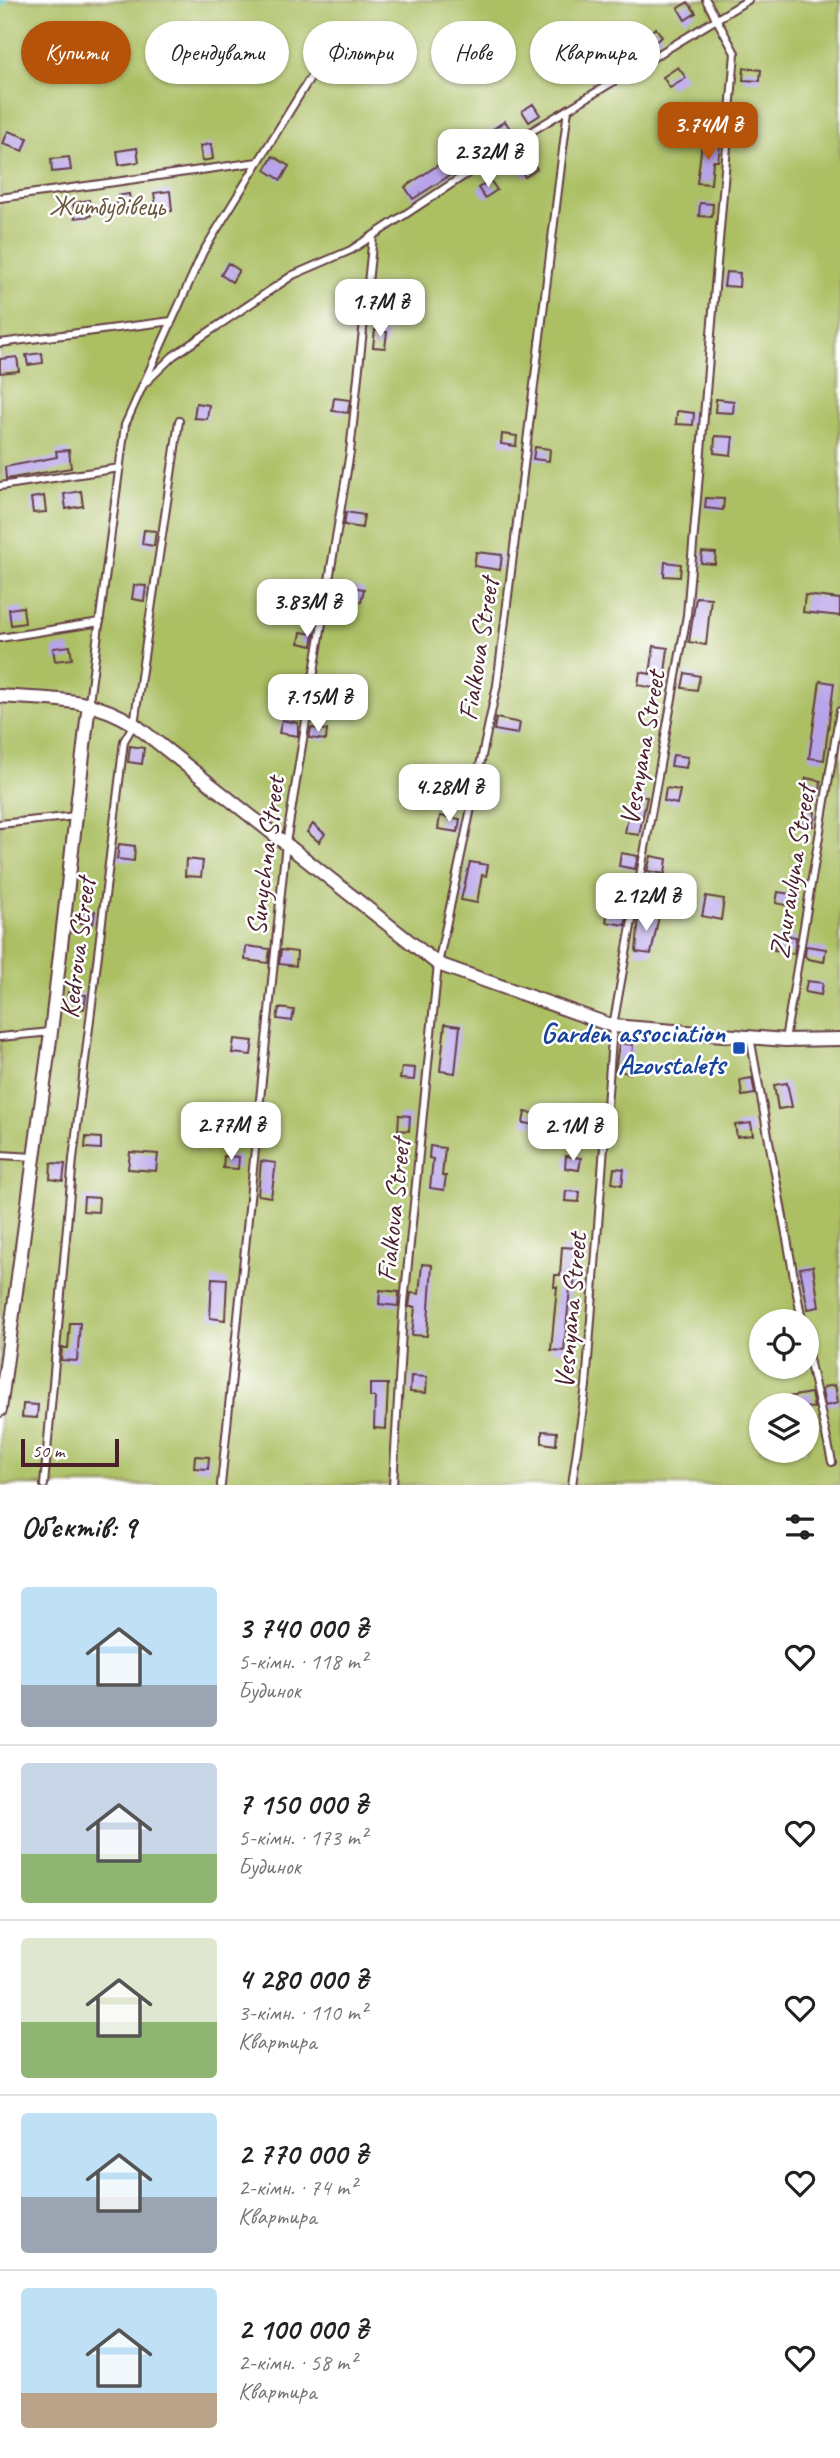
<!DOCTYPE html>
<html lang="uk">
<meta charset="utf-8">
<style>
:root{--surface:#fff;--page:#f6f6f6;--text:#222;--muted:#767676;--line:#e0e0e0;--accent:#b45309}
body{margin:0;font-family:Caveat,sans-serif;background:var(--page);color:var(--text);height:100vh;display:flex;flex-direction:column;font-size:26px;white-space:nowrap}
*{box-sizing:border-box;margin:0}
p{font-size:23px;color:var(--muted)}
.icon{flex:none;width:38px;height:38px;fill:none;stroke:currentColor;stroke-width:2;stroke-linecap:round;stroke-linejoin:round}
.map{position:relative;height:1485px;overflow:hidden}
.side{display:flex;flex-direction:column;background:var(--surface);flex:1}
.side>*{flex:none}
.top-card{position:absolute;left:21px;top:21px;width:798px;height:63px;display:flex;gap:14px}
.fabs{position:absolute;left:749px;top:1309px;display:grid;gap:14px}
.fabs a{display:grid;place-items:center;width:70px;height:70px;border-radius:50%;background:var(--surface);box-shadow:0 2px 5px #0004;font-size:35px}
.scale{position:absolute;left:21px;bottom:18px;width:98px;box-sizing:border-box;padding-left:7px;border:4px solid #4a1f2b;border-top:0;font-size:19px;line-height:24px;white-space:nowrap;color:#4a1f2b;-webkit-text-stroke:5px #fff;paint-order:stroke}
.price{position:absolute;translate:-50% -60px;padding:0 16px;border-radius:14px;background:#fff;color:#222;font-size:23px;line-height:46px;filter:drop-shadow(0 2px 4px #0008)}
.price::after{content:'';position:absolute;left:50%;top:42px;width:21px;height:16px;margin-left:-10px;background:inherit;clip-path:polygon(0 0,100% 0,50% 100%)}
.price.on{background:var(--accent);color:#fff}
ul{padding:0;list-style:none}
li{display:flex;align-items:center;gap:21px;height:175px;padding:0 21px}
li+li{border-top:2px solid var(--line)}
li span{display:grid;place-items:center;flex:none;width:196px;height:140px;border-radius:7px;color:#555}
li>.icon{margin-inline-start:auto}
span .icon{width:84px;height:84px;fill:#fffc;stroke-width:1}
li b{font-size:30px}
h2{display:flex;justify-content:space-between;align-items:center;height:84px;padding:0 21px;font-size:30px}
.pill{padding:0 24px;border-radius:32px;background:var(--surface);box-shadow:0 2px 5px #0004;font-size:24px;line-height:63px}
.pill.on{background:var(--accent);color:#fff}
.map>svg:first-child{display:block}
.green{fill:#acbf63;stroke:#7b6f47;stroke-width:2;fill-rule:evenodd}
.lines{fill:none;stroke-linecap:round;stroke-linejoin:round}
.stream{stroke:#5dc9d2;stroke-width:4.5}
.building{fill:#b8a3ea}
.lane-casing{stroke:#633e45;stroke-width:10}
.street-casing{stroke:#633e45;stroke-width:16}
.lane{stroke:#fff;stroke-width:6}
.street{stroke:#fff;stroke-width:12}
.transit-dot{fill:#1a4fb4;stroke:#fff;stroke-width:2.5}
.labels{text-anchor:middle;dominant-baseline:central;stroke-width:5;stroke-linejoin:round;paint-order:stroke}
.park-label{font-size:28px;fill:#6c573f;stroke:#fff}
.street-label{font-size:28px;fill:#4a1f2b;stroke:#fff}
.transit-label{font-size:28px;font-weight:bold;fill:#164399;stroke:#fff;text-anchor:end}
</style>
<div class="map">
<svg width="840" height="1485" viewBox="0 0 840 1485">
<rect width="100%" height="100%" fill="#fff"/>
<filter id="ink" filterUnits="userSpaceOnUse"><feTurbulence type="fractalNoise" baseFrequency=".0143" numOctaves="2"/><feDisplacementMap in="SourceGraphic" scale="14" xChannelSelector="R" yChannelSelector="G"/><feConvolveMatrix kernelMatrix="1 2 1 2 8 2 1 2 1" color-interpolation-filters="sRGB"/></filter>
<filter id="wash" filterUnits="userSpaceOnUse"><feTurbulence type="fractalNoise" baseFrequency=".00686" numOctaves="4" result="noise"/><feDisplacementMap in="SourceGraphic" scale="28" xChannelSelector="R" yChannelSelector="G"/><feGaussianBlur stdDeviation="1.57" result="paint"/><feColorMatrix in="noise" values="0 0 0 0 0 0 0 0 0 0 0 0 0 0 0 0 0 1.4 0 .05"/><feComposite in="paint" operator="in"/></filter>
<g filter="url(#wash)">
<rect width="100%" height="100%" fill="#f3eedb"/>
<!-- green -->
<path class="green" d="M0 0H840V1485H0ZM761 1321H807V1367H761ZM761 1405H807V1451H761Z"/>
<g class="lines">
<!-- stream -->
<path class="stream" d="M0 6 5 0"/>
</g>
<g id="blocks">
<!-- building -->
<path class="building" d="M688 2 696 13 685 20 678 8Z
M656 28 662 37 634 56 628 47Z
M605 61 612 73 600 80 593 69Z
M678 67 686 78 670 88 663 77Z
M744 68 761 70 760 81 743 80Z
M533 104 540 115 529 122 522 111Z
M740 111 755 112 754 123 739 121Z
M505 121 514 135 475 159 467 147Z
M8 131 28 138 23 151 3 144Z
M702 143 720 145 718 161H713L711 184 697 183Z
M211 144 213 159 202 161 200 146Z
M137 148 139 162 119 165 117 151Z
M528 155 537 169 525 177 516 163Z
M273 156 289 166 281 180 265 170Z
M69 157 71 170 52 172 51 159Z
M444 161 452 174 413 199 405 187Z
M490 180 497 190 485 198 478 188Z
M170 191 172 211 157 213 154 193Z
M129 194 131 208 118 210 116 196Z
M89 200 91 216 75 218 73 203Z
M700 203 713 204 712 217 699 216Z
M228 263 239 270 232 282 221 275Z
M726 272 740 273 739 287 724 286Z
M381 302 392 303 390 318 379 316Z
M375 330 387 332 385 348 373 347Z
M42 353 43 363 28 365 26 355Z
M17 357 19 371 0 373V359Z
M334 398 350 400 348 413 332 411Z
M716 399 734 401 733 413 715 412Z
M196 403 209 405 207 419 194 418Z
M677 411 694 413 693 425 676 424Z
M502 434 517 436 516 446 501 444Z
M715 436 733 437 731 455 714 453Z
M535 447 550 449 549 461 533 459Z
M69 450 71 468 6 479 5 467 57 457 56 451Z
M81 491 83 506 66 509 64 494Z
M44 496 46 512 33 513 31 498Z
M706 498 724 499 723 510 705 508Z
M346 512 364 515 362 528 344 525Z
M144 530 156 531 154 546 142 544Z
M476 552 502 555 500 570 474 566Z
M702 552 716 553 715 564 701 563Z
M665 562 681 564 680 577 664 576Z
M134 585 146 586 144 601 132 599Z
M338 585 364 589 361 602 336 598Z
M805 595 840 599V616L803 612Z
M696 597 711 598 706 645 689 642Z
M23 607 25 623 11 625 9 609Z
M301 632 314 634 312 646 299 643Z
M70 646 72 659 55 661 53 648Z
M654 646 668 648 663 690 638 685 640 672 650 674Z
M685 673 700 676 697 690 682 688Z
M820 681 834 683 824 760 809 758Z
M496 718 520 723 518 734 494 730Z
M282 720 298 723V736L279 733Z
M311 728 327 730 326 740 309 738Z
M130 746 144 748 142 764 128 762Z
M673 755 688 757 686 768 671 766Z
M806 778 821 781 820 792 804 790Z
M666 788 680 790 677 804 664 801Z
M632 795 647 797 639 835 625 833Z
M803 810 815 812 813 826 801 824Z
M440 816 460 819 458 832 438 829Z
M313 824 325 834 319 842 307 832Z
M119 844 135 846 134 861 117 859Z
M621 853 638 856 635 869 619 866Z
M651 856 667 859 665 874 647 871Z
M186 859 203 861 201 877 185 876Z
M470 862 488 865 486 876 482 875 477 903 461 900Z
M778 892 797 895 795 907 776 903Z
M706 896 724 899 721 920 702 916Z
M81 910 95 911 93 924 80 923Z
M608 910 628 913 625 925 606 922Z
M643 914 659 916 651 954 636 952 639 915Z
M780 934 796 937 794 954 774 950Z
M246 946 270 949 268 963 245 960Z
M806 946 826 949 824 962 808 959 805 956Z
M281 950 297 952 296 966 279 964Z
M807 981 823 983 821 995 805 992Z
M68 992 86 995 84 1009 66 1007Z
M279 1008 294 1010 292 1021 277 1019Z
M445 1024 460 1026 455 1073 440 1071Z
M234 1039 253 1041 251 1055 232 1053Z
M619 1043 633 1045 630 1073 615 1071Z
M402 1067 415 1068 414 1080 400 1079Z
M752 1078 755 1094 742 1096 740 1080Z
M787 1083 792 1107 778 1109 774 1085Z
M525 1112 545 1115 543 1126 523 1123Z
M399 1115 410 1116 409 1131 398 1130Z
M751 1123 753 1135 737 1137 735 1125Z
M86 1137 101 1138V1149L85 1148Z
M430 1146 445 1148 442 1176H446L444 1190 430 1188 433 1159 429 1158Z
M130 1152 158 1154 156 1171 128 1169Z
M224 1156 239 1157 238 1169 223 1168Z
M566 1156 581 1158 579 1170 565 1168Z
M261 1161 276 1163 271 1197 258 1195Z
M51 1163 65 1164 63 1181 50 1179Z
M614 1168 624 1169 622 1185 612 1183Z
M566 1191 580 1192 579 1202 565 1201Z
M84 1197 99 1198 98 1212 83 1211Z
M562 1247 576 1248 574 1288H570L564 1351 551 1350 557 1287H554L555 1275H560Z
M422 1264 432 1265 427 1336 412 1335 415 1307H409L411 1293 419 1294Z
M813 1266 819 1307 808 1309 800 1268Z
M212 1278 227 1279 225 1320 210 1318Z
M380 1290 399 1292 398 1306 379 1304Z
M70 1323H80L77 1361 61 1360 62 1348H68Z
M411 1376 427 1377 426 1393 410 1392Z
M370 1384H388L386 1429 374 1428 375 1397H370Z
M835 1385 838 1403 825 1406 822 1391 824 1387Z
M811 1393 814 1408 772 1405 771 1400Z
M23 1404 38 1405 37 1418 22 1417Z
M542 1431 557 1432 556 1445 542 1443Z
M195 1456 209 1457 208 1469 194 1468Z"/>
</g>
</g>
<g filter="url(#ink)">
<use href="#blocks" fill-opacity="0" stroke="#633e45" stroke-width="2"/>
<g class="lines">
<defs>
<path id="lane" d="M0 198 258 162
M0 343 172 321
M142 386 173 356 293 275 351 250 532 131 748 0
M0 486 120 468
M0 638 100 622
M89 702 125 425 203 252 310 78
M0 824 76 816
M0 1037 51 1032
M750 1037 802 1321
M785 1040 840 711
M0 1155 34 1157
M807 1350 832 1462
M44 1485 73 1159 124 741 134 724 179 421
M221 1485 286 843 350 452 373 236
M393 1485 403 1313 438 964 497 685 568 109
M572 1485 586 1386 613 1026 687 615 735 53 706 0"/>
<path id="street" d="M0 696C51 700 89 696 134 724L438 964 613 1026 785 1040 840 1039
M0 1410 51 1032 89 703"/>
</defs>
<!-- lane casing -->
<use href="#lane" class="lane-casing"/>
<!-- street casing -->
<use href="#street" class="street-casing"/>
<!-- lane -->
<use href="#lane" class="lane"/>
<!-- street -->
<use href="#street" class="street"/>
</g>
</g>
<!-- markers -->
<rect class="transit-dot" x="732" y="1041" width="14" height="14" rx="3.5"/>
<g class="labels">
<!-- park labels -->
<g class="park-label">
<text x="107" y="205">Житбудівець</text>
</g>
<!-- street labels -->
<g class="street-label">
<text transform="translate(478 649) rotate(-81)">Fialkova Street</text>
<text transform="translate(642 748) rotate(-80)">Vesnyana Street</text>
<text transform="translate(265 856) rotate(-83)">Sunychna Street</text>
<text transform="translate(792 872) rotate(-81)">Zhuravlyna Street</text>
<text transform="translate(77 948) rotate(-83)">Kedrova Street</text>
<text transform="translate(393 1210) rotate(-84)">Fialkova Street</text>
<text transform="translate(570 1311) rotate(-85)">Vesnyana Street</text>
</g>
<!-- transit labels -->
<g class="transit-label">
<text x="725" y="1032">Garden association<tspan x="725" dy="32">Azovstalets</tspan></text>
</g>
</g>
</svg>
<div class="fabs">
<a><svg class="icon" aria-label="locate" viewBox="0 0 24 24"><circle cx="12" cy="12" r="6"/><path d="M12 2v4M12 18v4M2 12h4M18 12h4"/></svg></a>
<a><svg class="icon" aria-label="layers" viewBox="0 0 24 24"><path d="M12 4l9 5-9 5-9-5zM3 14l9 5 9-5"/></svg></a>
</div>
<div class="scale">50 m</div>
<b class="price on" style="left:708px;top:162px">3.74M ₴</b>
<b class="price" style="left:488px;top:189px">2.32M ₴</b>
<b class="price" style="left:380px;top:339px">1.7M ₴</b>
<b class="price" style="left:307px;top:639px">3.83M ₴</b>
<b class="price" style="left:318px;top:734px">7.15M ₴</b>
<b class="price" style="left:449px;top:824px">4.28M ₴</b>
<b class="price" style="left:646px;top:933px">2.12M ₴</b>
<b class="price" style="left:231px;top:1162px">2.77M ₴</b>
<b class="price" style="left:573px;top:1163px">2.1M ₴</b>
<div class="top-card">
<a class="pill on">Купити</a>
<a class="pill">Орендувати</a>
<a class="pill">Фільтри</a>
<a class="pill">Нове</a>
<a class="pill">Квартира</a>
</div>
</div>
<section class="side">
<h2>Об’єктів: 9<svg class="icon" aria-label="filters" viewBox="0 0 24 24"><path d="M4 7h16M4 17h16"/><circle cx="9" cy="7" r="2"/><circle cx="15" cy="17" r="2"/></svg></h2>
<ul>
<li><span style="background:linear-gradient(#bfe0f5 70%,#9aa5b1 0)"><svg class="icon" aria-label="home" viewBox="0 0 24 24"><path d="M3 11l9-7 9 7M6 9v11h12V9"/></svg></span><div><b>3 740 000 ₴</b><p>5-кімн. · 118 m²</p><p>Будинок</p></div><svg class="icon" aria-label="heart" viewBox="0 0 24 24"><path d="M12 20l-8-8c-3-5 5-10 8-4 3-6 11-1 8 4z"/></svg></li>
<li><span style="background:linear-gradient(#c9d6e8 65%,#8fb573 0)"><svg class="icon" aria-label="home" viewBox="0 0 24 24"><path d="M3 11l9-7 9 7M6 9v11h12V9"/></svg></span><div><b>7 150 000 ₴</b><p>5-кімн. · 173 m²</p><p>Будинок</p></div><svg class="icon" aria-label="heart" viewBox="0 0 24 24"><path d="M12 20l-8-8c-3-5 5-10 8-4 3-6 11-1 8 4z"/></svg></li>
<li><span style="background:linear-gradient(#dfe7d0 60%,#8fb573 0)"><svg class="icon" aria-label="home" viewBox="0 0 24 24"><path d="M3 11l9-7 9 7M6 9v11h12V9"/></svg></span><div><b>4 280 000 ₴</b><p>3-кімн. · 110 m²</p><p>Квартира</p></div><svg class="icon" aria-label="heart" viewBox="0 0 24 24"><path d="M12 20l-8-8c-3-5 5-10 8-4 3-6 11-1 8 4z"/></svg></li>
<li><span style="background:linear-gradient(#bfe0f5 60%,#9aa5b1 0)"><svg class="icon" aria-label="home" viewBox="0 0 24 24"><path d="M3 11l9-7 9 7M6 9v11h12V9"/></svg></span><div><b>2 770 000 ₴</b><p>2-кімн. · 74 m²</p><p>Квартира</p></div><svg class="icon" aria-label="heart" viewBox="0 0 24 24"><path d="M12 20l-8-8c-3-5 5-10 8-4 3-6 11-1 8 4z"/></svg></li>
<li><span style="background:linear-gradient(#bfe0f5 75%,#b9a48a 0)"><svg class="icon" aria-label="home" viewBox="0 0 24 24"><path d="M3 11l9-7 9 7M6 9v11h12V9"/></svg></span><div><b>2 100 000 ₴</b><p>2-кімн. · 58 m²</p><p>Квартира</p></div><svg class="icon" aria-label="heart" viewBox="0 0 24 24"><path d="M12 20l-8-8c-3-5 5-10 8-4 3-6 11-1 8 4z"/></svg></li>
</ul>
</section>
